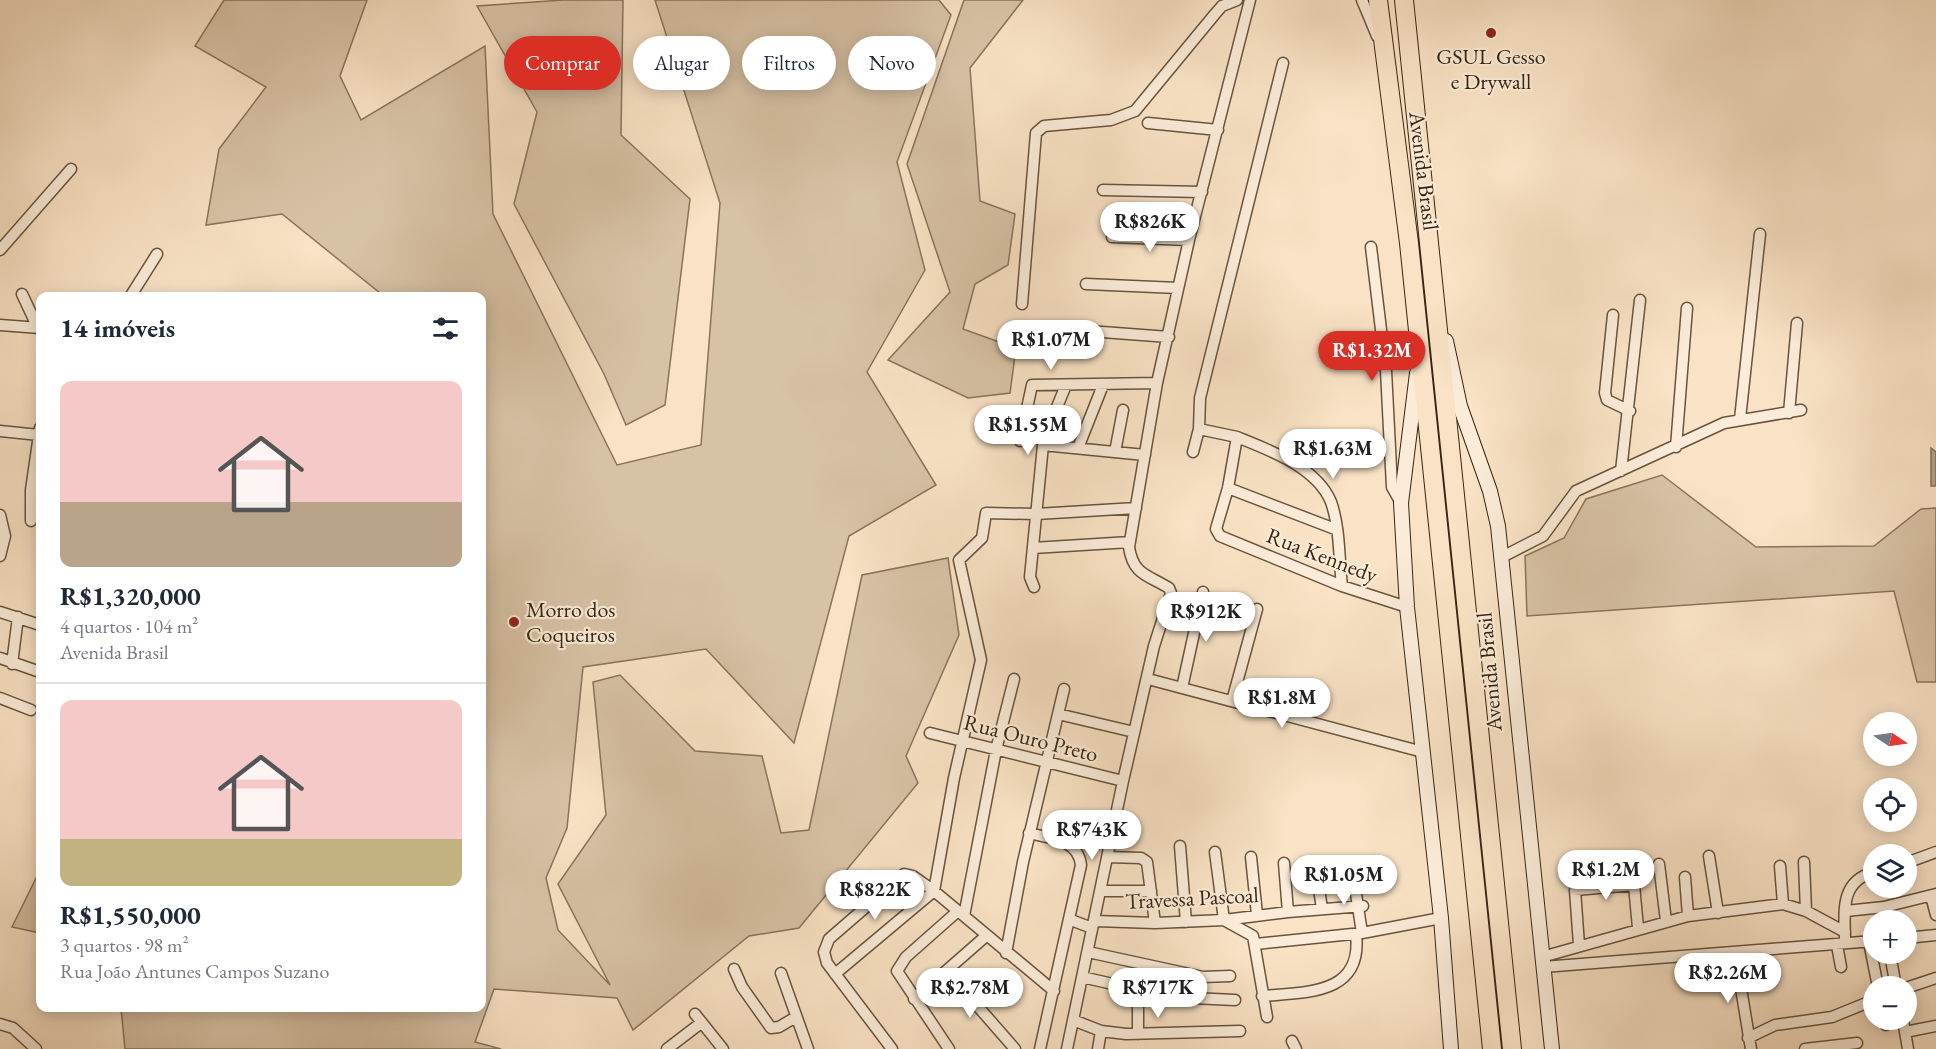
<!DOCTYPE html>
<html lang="pt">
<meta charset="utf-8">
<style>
:root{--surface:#fff;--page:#f2f2f3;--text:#1f2937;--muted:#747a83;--line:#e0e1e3;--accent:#d93025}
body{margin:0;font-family:"EB Garamond",serif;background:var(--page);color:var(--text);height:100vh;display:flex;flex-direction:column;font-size:22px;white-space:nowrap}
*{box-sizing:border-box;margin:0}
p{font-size:20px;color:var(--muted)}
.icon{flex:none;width:33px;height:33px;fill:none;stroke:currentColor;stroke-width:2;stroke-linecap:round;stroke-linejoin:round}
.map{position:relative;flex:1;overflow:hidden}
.details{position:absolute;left:36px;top:292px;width:450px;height:720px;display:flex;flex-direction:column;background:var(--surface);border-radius:12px;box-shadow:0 3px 15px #0003}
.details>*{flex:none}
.top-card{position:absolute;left:504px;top:36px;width:570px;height:54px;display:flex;gap:12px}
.needle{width:39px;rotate:103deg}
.tools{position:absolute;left:1863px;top:712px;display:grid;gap:12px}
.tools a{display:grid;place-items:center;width:54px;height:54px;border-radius:50%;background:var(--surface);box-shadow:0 3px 15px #0003;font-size:30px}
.price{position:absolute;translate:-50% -51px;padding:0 14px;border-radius:21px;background:#fff;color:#222;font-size:20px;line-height:39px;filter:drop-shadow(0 2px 3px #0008)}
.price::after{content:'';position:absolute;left:50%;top:36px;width:18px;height:14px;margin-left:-9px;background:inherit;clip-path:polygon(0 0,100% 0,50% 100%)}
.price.active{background:var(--accent);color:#fff}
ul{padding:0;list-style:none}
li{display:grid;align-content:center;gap:12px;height:318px;padding:0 24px}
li+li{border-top:2px solid var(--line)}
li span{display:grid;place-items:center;height:186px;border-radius:12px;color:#555}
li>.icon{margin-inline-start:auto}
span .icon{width:108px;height:108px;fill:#fffc;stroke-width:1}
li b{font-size:26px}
h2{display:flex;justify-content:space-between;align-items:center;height:72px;padding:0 24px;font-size:26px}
.chip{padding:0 21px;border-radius:27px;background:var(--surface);box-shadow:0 3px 15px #0003;font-size:21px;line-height:54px}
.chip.active{background:var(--accent);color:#fff}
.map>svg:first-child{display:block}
.green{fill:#d8c2a6;stroke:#88745c;stroke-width:1.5}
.water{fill:#b7a288;stroke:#847058;stroke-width:1.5}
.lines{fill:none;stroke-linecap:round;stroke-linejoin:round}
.street-casing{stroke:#68543e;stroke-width:13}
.secondary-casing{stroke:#382511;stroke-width:16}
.highway-casing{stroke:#382511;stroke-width:20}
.street{stroke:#fbecd9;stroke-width:10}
.secondary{stroke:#fbecd9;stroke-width:14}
.highway{stroke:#f9e2c5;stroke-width:18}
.poi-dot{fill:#8f2418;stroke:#fbecd9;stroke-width:2}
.labels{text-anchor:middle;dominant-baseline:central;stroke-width:4.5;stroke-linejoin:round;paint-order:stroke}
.poi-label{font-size:22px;fill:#382511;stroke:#fbecd9}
.street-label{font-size:22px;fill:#382511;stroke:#fbecd9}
</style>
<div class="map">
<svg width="1936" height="1049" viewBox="0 0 1936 1049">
<rect width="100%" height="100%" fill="#f9e2c5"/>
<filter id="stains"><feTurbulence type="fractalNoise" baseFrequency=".00333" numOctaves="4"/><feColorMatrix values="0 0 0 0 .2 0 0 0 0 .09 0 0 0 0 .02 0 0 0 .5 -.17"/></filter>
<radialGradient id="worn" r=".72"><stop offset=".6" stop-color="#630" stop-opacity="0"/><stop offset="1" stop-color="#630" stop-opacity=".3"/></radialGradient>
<!-- green -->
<path class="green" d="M224 0H367L340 76 361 120 485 46 493 214 617 465 701 445 720 203 655 0H939L951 15 897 162 925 270 867 372 936 485 849 536 794 743 706 649 583 667 567 828 546 878 558 930 610 985 558 884 606 815 593 682 620 675 695 751 762 756 781 833 809 830 862 575 948 558 959 635 906 756 918 783 799 928 749 936 633 1030 617 998 494 989 475 1042 501 1049H125L121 1008H482V297H385L282 214 206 225 219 149 266 87 195 46Z
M563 0H623L621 135 690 199 665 405 626 425 604 374 514 204 537 112 477 6Z
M964 0H1023L970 68 980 201 1015 214 1008 265 975 284 963 329 1016 348 1010 393 968 398 888 360 950 292 907 164Z
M1662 475 1756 547 1874 546 1921 509 1936 508V682H1917L1894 591 1527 616 1525 556 1564 538 1586 499Z
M40 870V933L12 927Z"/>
<!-- water -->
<path class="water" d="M1931 448 1936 452V486H1931Z"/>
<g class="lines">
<defs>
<path id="street" d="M1362 0 1377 36
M1148 123 1218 130
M1103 190 1202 192
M1112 237 1189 240
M1371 247 1386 371 1392 487 1401 503
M0 250 71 169
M1086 284 1178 288
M22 294 38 328
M130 297 157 254
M1022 304 1036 133 1044 126 1111 120 1135 111 1215 14 1222 6 1237 0
M1613 315 1605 393 1607 400 1630 411
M0 325 40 328
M1062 329 1169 337
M1789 413 1797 323
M1740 419 1760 234
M1199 429 1237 437 1228 488 1216 529 1220 536 1342 586 1407 607
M0 431 39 435
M1237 437C1269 450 1317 467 1331 502 1340 527 1339 560 1342 586
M1020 441 1032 385 1157 383 1189 240 1250 0
M1050 446 1057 407 1066 385
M1676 447 1687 308
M1078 448 1103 385
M1115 452 1123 410
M1193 452 1199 429 1200 398 1283 63
M1621 471 1640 300
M1228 488 1335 529
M0 515 5 536 0 556
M31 521V490L40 428
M1033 548 1130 542
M1502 557 1543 536 1576 491 1724 423 1801 410
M1034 587 1030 577 1043 445 1145 455
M0 612 40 625
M0 658 40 672
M12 664 18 617
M1148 679 1423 752
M1182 688 1203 592
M0 698 31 710
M1232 701 1257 609
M1058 714 1134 732
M930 733 1123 781
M1029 833C1051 839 1078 839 1081 865L1040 1049
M1180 846 1186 922
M1215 852 1224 920 1253 936 1267 1017
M1709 856 1718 913
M1107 857 1141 858 1147 862 1155 923
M1251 857 1257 915
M1804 862 1806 911
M1284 863 1288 912
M1906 863 1936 852
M1659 864 1666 921
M1780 866 1783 904
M1316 868 1322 909
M1353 874 1362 933
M1685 877 1688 916
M1101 891H1151
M1931 896 1936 915
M1846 911 1884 907 1936 894
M964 916 996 750 1014 679
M1071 920 1092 928
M1095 921 1155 923 1224 920 1288 912 1363 906
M1845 938C1844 909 1841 881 1874 872
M1906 938 1936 935
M1869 942 1878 987
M1256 944 1362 933 1441 918
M1579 945 1575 890 1634 885 1638 928
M1837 945 1841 967
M1088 952 1203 977 1230 976
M1735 952 1751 1049
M1006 953 1023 862 1064 689
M1890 954 1896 987
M1542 957 1688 916 1783 904 1806 911 1845 932
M1543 967 1874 941
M734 969 742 987 771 1028 779 1027 796 1017
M947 971 1015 1049
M781 973 808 1049
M835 974 934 891 954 778 981 660 959 560 982 538 986 513 1036 514 1136 508
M1082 977 1170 997 1235 1000
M1906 988 1936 978
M1138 990V1034
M1262 996C1307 992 1363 995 1356 934
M914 999 986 936
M695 1014 723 1049
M1073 1020 1101 1031 1126 1034 1240 1031
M1885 1020 1886 1025
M1903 1020 1908 1049
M0 1024 13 1028 36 1049
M1905 1032 1936 1026
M1748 1038 1775 1025 1832 1017 1874 1000
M1292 1041 1296 1049
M667 1049 701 1023
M892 1049 827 963 824 952 829 939 904 874 913 876 934 891 1054 991
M949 1049 897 971 906 957 958 911
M1067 1049 1123 781 1154 646 1171 593 1169 588C1148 575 1133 575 1129 547L1157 383
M1098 1049 1101 1031
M1805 1049 1857 1043"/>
<path id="secondary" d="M1446 341 1460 406 1490 491 1498 526 1552 1049
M1417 373 1401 503 1407 607 1441 918 1451 1049"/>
<path id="highway" d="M1378 0 1409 243 1492 1049
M1404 0 1512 1049"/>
</defs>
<!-- street casing -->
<use href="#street" class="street-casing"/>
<!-- secondary casing -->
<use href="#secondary" class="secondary-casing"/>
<!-- highway casing -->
<use href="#highway" class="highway-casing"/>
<!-- street -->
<use href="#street" class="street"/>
<!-- secondary -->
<use href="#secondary" class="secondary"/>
<!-- highway -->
<use href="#highway" class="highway"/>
</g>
<!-- markers -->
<g class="poi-dot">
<circle cx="1491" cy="33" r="6"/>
<circle cx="514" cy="622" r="6"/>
</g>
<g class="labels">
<!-- poi labels -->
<g class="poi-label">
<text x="1491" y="56">GSUL Gesso<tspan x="1491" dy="25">e Drywall</tspan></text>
<text x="526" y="609" text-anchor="start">Morro dos<tspan x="526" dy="25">Coqueiros</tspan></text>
</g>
<!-- street labels -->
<g class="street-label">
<text transform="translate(1424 171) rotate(83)">Avenida Brasil</text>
<text transform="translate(1322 555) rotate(21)">Rua Kennedy</text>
<text transform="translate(1489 672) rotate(-95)">Avenida Brasil</text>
<text transform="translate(1031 738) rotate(14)">Rua Ouro Preto</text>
<text transform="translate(1192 898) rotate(-3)">Travessa Pascoal</text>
</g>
</g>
<rect width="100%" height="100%" filter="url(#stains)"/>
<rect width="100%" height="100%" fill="url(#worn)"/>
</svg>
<div class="tools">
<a><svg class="needle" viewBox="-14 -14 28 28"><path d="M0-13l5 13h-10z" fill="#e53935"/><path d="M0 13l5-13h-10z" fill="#747a83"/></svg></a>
<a><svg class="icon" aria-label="locate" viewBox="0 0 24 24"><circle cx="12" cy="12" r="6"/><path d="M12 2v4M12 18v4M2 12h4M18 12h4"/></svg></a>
<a><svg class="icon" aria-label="layers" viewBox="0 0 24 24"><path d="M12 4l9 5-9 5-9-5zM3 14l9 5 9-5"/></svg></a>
<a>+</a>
<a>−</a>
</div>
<b class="price" style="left:1150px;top:253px">R$826K</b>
<b class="price" style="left:1051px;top:371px">R$1.07M</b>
<b class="price active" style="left:1372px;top:382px">R$1.32M</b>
<b class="price" style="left:1028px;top:456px">R$1.55M</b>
<b class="price" style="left:1333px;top:480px">R$1.63M</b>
<b class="price" style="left:1206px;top:643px">R$912K</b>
<b class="price" style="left:1282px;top:729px">R$1.8M</b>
<b class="price" style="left:1092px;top:861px">R$743K</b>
<b class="price" style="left:1606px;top:901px">R$1.2M</b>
<b class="price" style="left:1344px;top:906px">R$1.05M</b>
<b class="price" style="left:875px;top:921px">R$822K</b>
<b class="price" style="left:1728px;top:1004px">R$2.26M</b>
<b class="price" style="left:970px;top:1019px">R$2.78M</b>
<b class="price" style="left:1158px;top:1019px">R$717K</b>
<div class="top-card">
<a class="chip active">Comprar</a>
<a class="chip">Alugar</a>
<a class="chip">Filtros</a>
<a class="chip">Novo</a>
</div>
<section class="details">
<h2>14 imóveis<svg class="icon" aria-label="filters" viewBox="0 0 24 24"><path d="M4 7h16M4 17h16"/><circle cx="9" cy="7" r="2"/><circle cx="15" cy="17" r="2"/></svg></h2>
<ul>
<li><span style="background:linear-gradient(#f6c9c9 65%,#b9a48a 0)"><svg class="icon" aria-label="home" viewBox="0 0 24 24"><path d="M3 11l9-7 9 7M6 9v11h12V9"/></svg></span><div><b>R$1,320,000</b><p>4 quartos · 104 m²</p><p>Avenida Brasil</p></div></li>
<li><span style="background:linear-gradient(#f6c9c9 75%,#c2b280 0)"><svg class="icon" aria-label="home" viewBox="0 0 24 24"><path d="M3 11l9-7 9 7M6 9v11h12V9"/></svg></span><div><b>R$1,550,000</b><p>3 quartos · 98 m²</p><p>Rua João Antunes Campos Suzano</p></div></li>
</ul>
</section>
</div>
